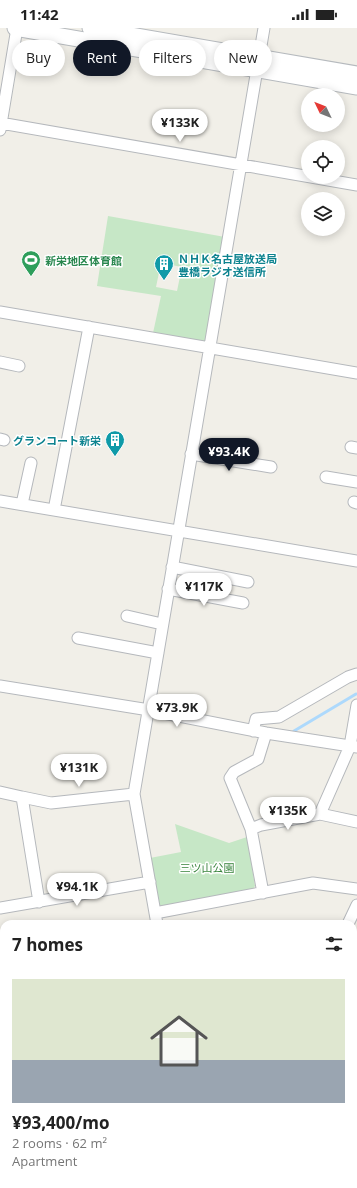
<!DOCTYPE html>
<meta charset="utf-8">
<style>
:root{--surface:#fff;--page:#f2f2f2;--text:#222;--muted:#767676;--accent:#111827}
body{margin:0;font-family:"Open Sans","Noto Sans JP",sans-serif;background:var(--page);color:var(--text);height:100vh;display:flex;flex-direction:column;font-size:15px;white-space:nowrap}
*{box-sizing:border-box;margin:0}
p{font-size:13px;color:var(--muted)}
.icon{flex:none;width:22px;height:22px;fill:none;stroke:currentColor;stroke-width:2;stroke-linecap:round;stroke-linejoin:round}
.map{position:relative;flex:1;overflow:hidden}
.side{position:absolute;left:0px;top:892px;width:357px;height:268px;display:flex;flex-direction:column;background:var(--surface);border-radius:12px 12px 0 0;box-shadow:0 2px 10px #0003}
.side>*{flex:none}
.banner{position:absolute;left:12px;top:12px;width:333px;height:36px;display:flex;gap:8px}
.needle{width:26px;rotate:313deg}
.buttons{position:absolute;left:301px;top:60px;display:grid;gap:8px}
.buttons a{display:grid;place-items:center;width:44px;height:44px;border-radius:50%;background:var(--surface);box-shadow:0 2px 10px #0003;font-size:20px}
.price{position:absolute;translate:-50% -34px;padding:0 9px;border-radius:14px;background:#fff;color:#222;font-size:13px;line-height:26px;filter:drop-shadow(0 1px 2px #0008)}
.price::after{content:'';position:absolute;left:50%;top:24px;width:12px;height:9px;margin-left:-6px;background:inherit;clip-path:polygon(0 0,100% 0,50% 100%)}
.price.on{background:var(--accent);color:#fff}
ul{padding:0;list-style:none}
li{display:grid;align-content:center;gap:8px;height:212px;padding:0 12px}
li span{display:grid;place-items:center;height:124px;border-radius:0px;color:#555}
li>.icon{margin-inline-start:auto}
span .icon{width:72px;height:72px;fill:#fffc;stroke-width:1}
li b{font-size:17px}
h2{display:flex;justify-content:space-between;align-items:center;height:48px;padding:0 12px;font-size:17px}
.chip{padding:0 14px;border-radius:18px;background:var(--surface);box-shadow:0 2px 10px #0003;font-size:14px;line-height:36px}
.chip.on{background:var(--accent);color:#fff}
.status{display:flex;justify-content:space-between;align-items:center;height:28px;padding:0 20px;background:var(--surface);direction:ltr}
.status svg{height:11px;fill:currentColor}
.map>svg:first-child{display:block}
.green{fill:#c6e7c6;fill-rule:evenodd}
.lines{fill:none;stroke-linecap:round;stroke-linejoin:round}
.stream{stroke:#add9fc;stroke-width:3}
.river{stroke:#add9fc;stroke-width:19}
.street-casing{stroke:#b5b8bc;stroke-width:13}
.secondary-casing{stroke:#b6babe;stroke-width:17}
.street{stroke:#fff;stroke-width:11}
.secondary{stroke:#fff;stroke-width:15}
.labels{text-anchor:middle;dominant-baseline:central;stroke-width:3;stroke-linejoin:round;paint-order:stroke}
.culture-label{font-size:11px;font-weight:bold;fill:#0d838f;stroke:#fff;text-anchor:start}
.leisure-label{font-size:11px;font-weight:bold;fill:#27864d;stroke:#fff;text-anchor:start}
.park-label{font-size:11px;fill:#39843d;stroke:#fff}
</style>
<div class="status"><b>11:42</b><svg viewBox="0 0 49 12"><path d="M0 12V9h3v3zM5 12V6h3v6zM10 12V3h3v9zM15 12V0h3v12zM26 1h20v11H26zM47 4h2v5h-2z"/></svg></div>
<div class="map">
<svg width="357" height="1160" viewBox="0 0 357 1160">
<rect width="100%" height="100%" fill="#f1efe8"/>
<!-- green -->
<path class="green" d="M108 188 225 209 207 312 204 315 153 305 161 268 97 258ZM161 235 182 239 177 263 156 259Z
M175 796 229 815 247 809 255 858 252 862 162 879 158 875 150 830 181 824Z"/>
<g class="lines">
<!-- stream -->
<path class="stream" d="M294 703 356 666"/>
<!-- river -->
<path class="river" d="M244 1160 246 1156"/>
<defs>
<path id="street" d="M0 95 357 157
M0 102 17 0
M0 284 357 345
M0 334 19 338
M0 411 4 412
M351 419 357 420
M191 426 271 439
M326 449 357 454
M0 473 357 533
M354 474 357 475
M22 476 31 435
M54 482 89 299
M172 539 248 554
M168 561 243 575
M127 588 162 596
M78 610 158 625
M0 658 143 681 266 705 357 719
M253 703 256 691 279 689 348 649 357 646
M0 764 22 769 39 874
M22 769 51 775 134 766
M320 786 350 718 357 677
M251 801 261 797 320 786 357 794
M263 865 251 801 230 750 234 744 258 731 266 705
M0 880 150 854
M155 885 313 855 357 861
M157 896 134 766 264 0
M348 896 357 877
M353 992 357 993
M0 1045 4 1044
M353 1065 357 1066
M0 1104 4 1103
M52 1156V1160
M1 1160 21 1156
M234 1160 236 1156"/>
<path id="secondary" d="M15 0 357 59
M90 0 357 46
M353 910 357 911
M353 952 357 943
M0 960 4 959
M259 1160 261 1156"/>
</defs>
<!-- street casing -->
<use href="#street" class="street-casing"/>
<!-- secondary casing -->
<use href="#secondary" class="secondary-casing"/>
<!-- street -->
<use href="#street" class="street"/>
<!-- secondary -->
<use href="#secondary" class="secondary"/>
</g>
<!-- icons -->
<defs>
<symbol id="stadium-pin" viewBox="-11 -11 22 30"><path d="M0 17L-7.5 6A9.5 9.5 0 1 1 7.5 6Z" fill="#2e9e5b" stroke="#fff"/><path d="M0-5a6.5 5 0 1 0 0 10a6.5 5 0 1 0 0-10ZM-3.5-1.8h7v3.6h-7Z" fill="#fff"/></symbol>
<symbol id="building-pin" viewBox="-11 -11 22 30"><path d="M0 17L-7.5 6A9.5 9.5 0 1 1 7.5 6Z" fill="#0f9aa8" stroke="#fff"/><path d="M-4-6H4V6H1V3H-1V6H-4ZM-2.5-4.3h1.7v1.8h-1.7ZM.8-4.3h1.7v1.8H.8ZM-2.5-1h1.7V.8h-1.7ZM.8-1h1.7V.8H.8Z" fill="#fff"/></symbol>
</defs>
<g fill-rule="evenodd">
<use href="#stadium-pin" x="20" y="221" width="22" height="30"/>
<use href="#building-pin" x="153" y="225" width="22" height="30"/>
<use href="#building-pin" x="104" y="401" width="22" height="30"/>
</g>
<g class="labels">
<!-- culture labels -->
<g class="culture-label">
<text x="178" y="230">ＮＨＫ名古屋放送局<tspan x="178" dy="13">豊橋ラジオ送信所</tspan></text>
<text x="101" y="412" text-anchor="end">グランコート新栄</text>
</g>
<!-- leisure labels -->
<g class="leisure-label">
<text x="45" y="232">新栄地区体育館</text>
</g>
<!-- park labels -->
<g class="park-label">
<text x="207" y="839">三ツ山公園</text>
</g>
</g>
</svg>
<div class="buttons">
<a><svg class="needle" viewBox="-14 -14 28 28"><path d="M0-13l5 13h-10z" fill="#e53935"/><path d="M0 13l5-13h-10z" fill="#767676"/></svg></a>
<a><svg class="icon" aria-label="locate" viewBox="0 0 24 24"><circle cx="12" cy="12" r="6"/><path d="M12 2v4M12 18v4M2 12h4M18 12h4"/></svg></a>
<a><svg class="icon" aria-label="layers" viewBox="0 0 24 24"><path d="M12 4l9 5-9 5-9-5zM3 14l9 5 9-5"/></svg></a>
</div>
<b class="price" style="left:180px;top:115px">¥133K</b>
<b class="price on" style="left:229px;top:444px">¥93.4K</b>
<b class="price" style="left:204px;top:579px">¥117K</b>
<b class="price" style="left:177px;top:700px">¥73.9K</b>
<b class="price" style="left:79px;top:760px">¥131K</b>
<b class="price" style="left:288px;top:803px">¥135K</b>
<b class="price" style="left:77px;top:879px">¥94.1K</b>
<div class="banner">
<a class="chip">Buy</a>
<a class="chip on">Rent</a>
<a class="chip">Filters</a>
<a class="chip">New</a>
</div>
<section class="side">
<h2>7 homes<svg class="icon" aria-label="filters" viewBox="0 0 24 24"><path d="M4 7h16M4 17h16"/><circle cx="9" cy="7" r="2"/><circle cx="15" cy="17" r="2"/></svg></h2>
<ul>
<li><span style="background:linear-gradient(#dfe7d0 65%,#9aa5b1 0)"><svg class="icon" aria-label="home" viewBox="0 0 24 24"><path d="M3 11l9-7 9 7M6 9v11h12V9"/></svg></span><div><b>¥93,400/mo</b><p>2 rooms · 62 m²</p><p>Apartment</p></div></li>
</ul>
</section>
</div>
